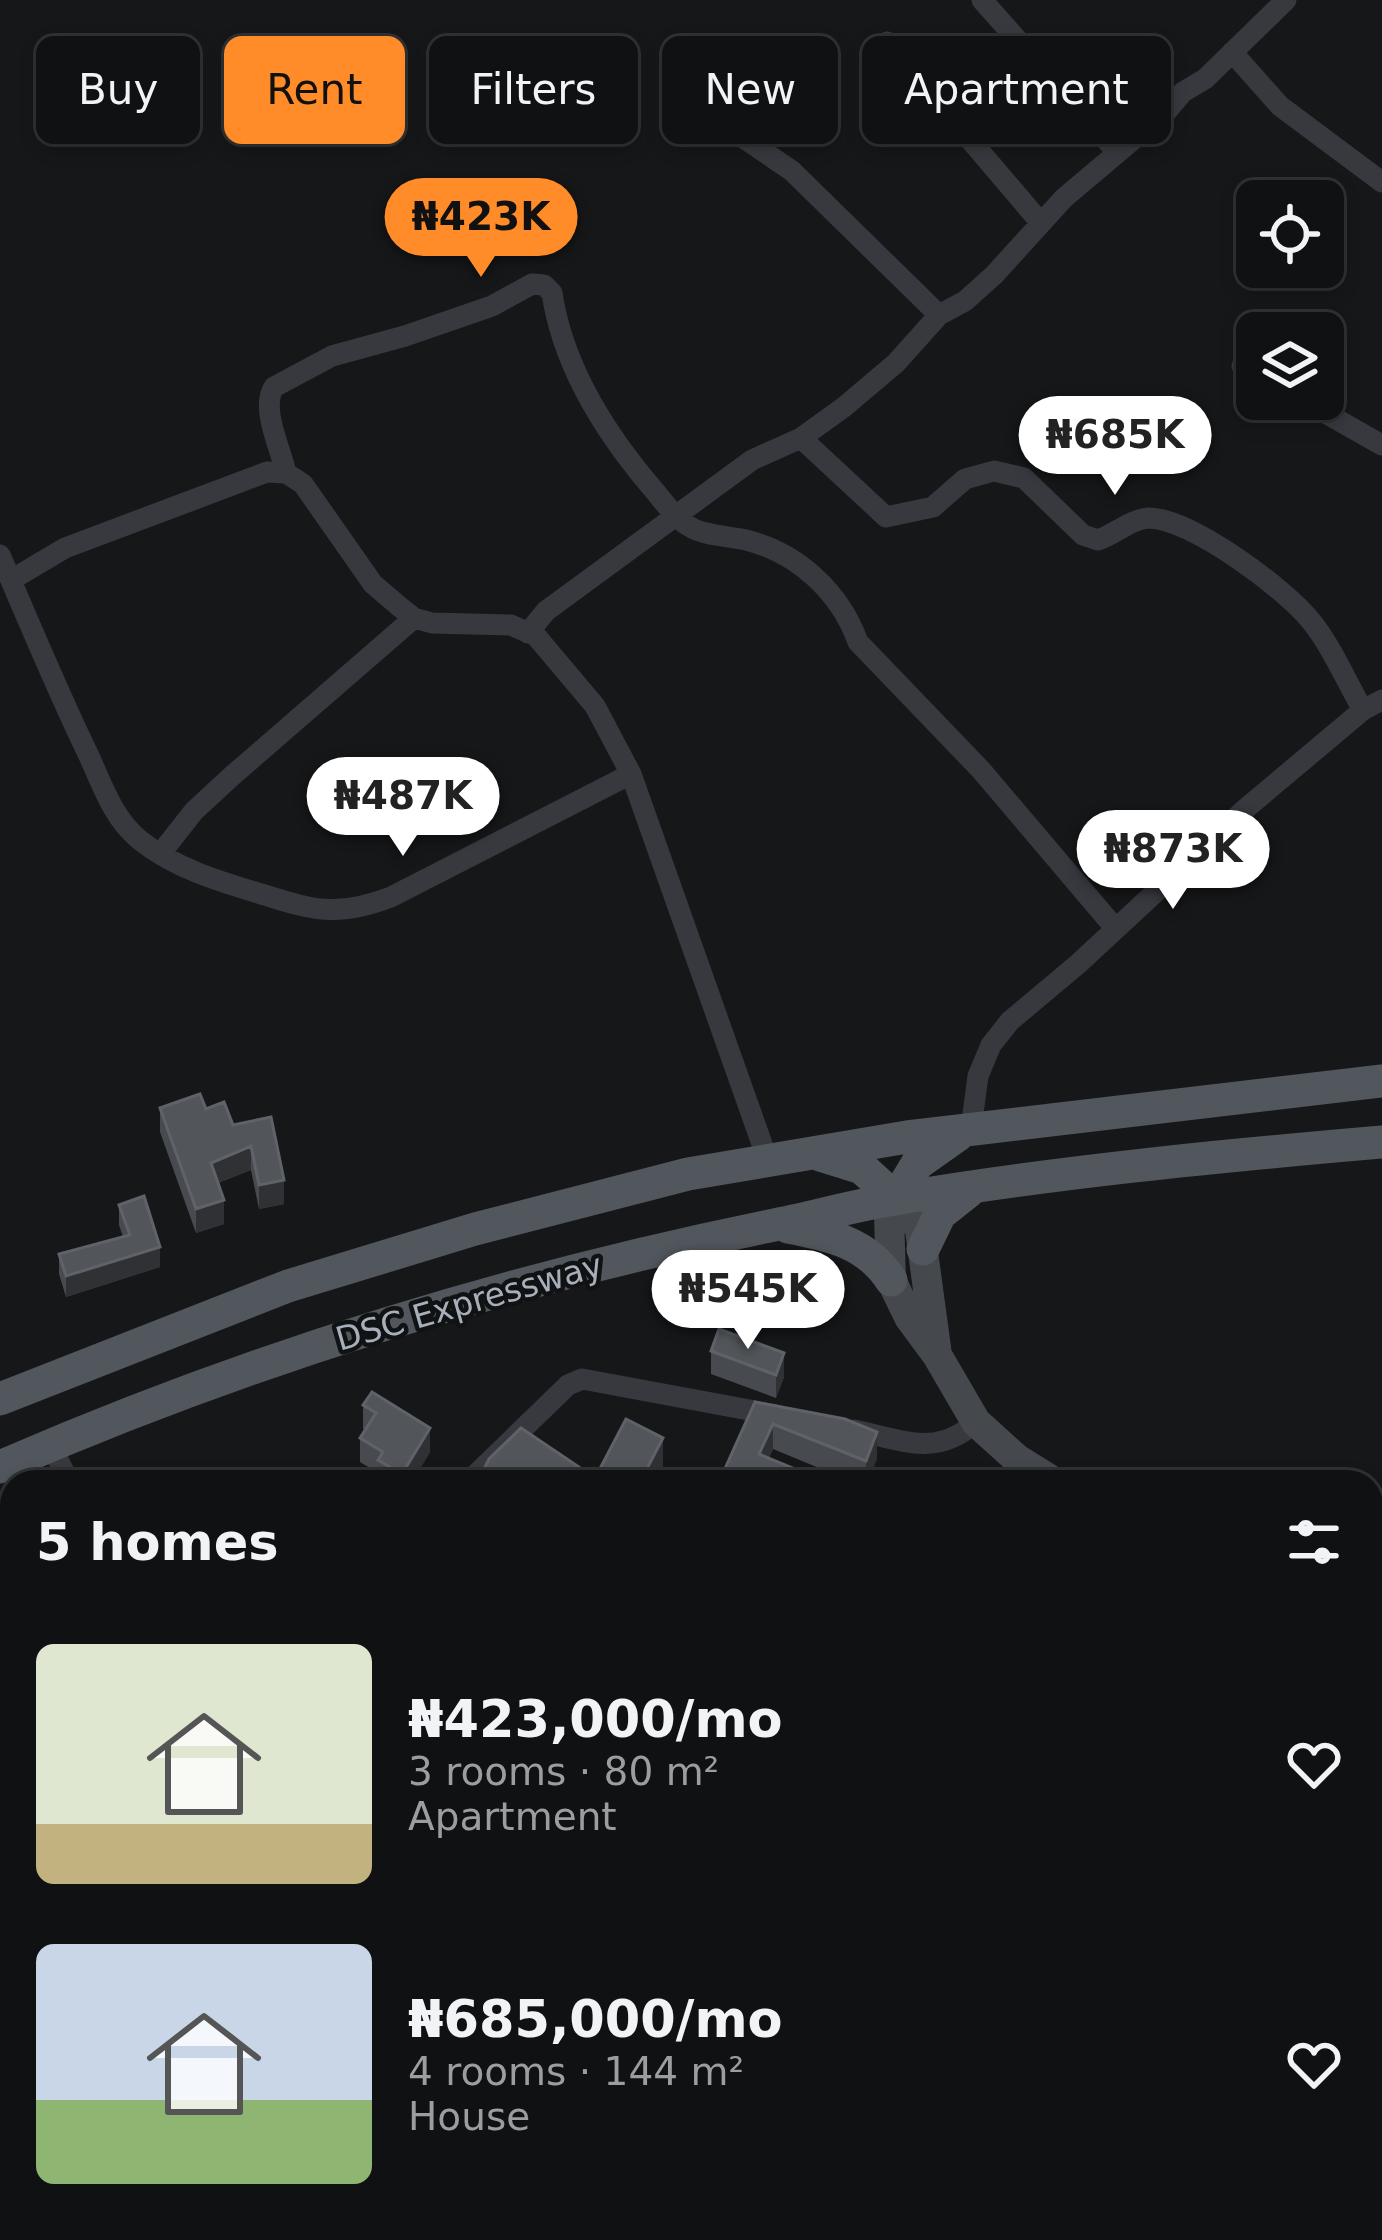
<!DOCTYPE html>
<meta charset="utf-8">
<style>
:root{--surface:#101113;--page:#1e1f21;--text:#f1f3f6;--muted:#9c9da0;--line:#303133;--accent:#ff8c28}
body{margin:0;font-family:"DejaVu Sans",sans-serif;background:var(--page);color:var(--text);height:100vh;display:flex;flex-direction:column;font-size:45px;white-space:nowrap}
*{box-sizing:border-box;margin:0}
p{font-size:39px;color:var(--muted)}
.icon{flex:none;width:66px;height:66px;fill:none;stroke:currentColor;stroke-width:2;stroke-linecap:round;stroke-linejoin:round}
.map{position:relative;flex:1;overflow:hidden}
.drawer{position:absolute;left:0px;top:1470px;width:1383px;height:771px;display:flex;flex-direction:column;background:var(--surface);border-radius:36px 36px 0 0;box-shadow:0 6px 18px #0003,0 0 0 3px var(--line)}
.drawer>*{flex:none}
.top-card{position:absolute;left:36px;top:36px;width:1311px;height:108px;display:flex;gap:24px}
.buttons{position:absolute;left:1236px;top:180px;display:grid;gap:24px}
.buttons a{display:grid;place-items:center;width:108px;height:108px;border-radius:18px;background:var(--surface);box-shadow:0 6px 18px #0003,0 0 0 3px var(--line);font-size:60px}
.price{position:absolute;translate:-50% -102px;padding:0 27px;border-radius:42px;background:#fff;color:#222;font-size:39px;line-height:78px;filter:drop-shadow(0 3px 6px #0008)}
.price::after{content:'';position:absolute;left:50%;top:72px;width:36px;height:27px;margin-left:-18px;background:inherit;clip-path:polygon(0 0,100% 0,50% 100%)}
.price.on{background:var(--accent);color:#111}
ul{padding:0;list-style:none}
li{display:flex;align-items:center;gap:36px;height:300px;padding:0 36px}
li span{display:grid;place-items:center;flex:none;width:336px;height:240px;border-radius:18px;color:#555}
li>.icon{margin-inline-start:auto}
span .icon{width:144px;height:144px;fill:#fffc;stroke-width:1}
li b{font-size:51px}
h2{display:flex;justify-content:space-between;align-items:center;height:144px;padding:0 36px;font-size:51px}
.pill{padding:0 42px;border-radius:18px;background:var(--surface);box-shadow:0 6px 18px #0003,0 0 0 3px var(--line);font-size:42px;line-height:108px}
.pill.on{background:var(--accent);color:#111}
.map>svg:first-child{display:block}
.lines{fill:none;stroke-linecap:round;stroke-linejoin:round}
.street{stroke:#37393e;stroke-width:21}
.secondary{stroke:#45494e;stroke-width:30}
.primary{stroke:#52575d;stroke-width:33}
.wall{fill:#474a4e}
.shaded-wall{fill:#2f3134}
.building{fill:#52555a;stroke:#5f6369;stroke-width:3}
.labels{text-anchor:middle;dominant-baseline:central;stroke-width:9;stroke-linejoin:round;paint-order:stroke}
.street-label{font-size:33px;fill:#a7b0ba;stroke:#111214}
</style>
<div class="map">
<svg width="1382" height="2240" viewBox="0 0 1382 2240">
<rect width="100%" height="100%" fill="#161719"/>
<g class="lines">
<!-- street -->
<path class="street" d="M982 0 1117 152
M887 42 1040 222
M1232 52 1280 106 1382 182
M729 128 792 171 939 315
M1242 366 1257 374
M1301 399 1382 445
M801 438 886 517 933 507 965 479 994 471 1024 478 1083 535 1098 540C1116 534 1130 519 1149 518 1190 518 1286 589 1311 621 1332 647 1346 681 1363 710
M286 473C281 449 260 408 274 387L332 356 405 336 492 306 532 284 544 285 552 293C563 367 605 433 653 489 665 503 675 519 692 528 707 536 729 536 746 540 798 553 840 592 858 642L981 770 1115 928
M0 555C29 622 57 690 89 756 103 787 114 820 141 841 175 868 218 881 258 893 313 910 336 918 391 897L631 774
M11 580 65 548 267 472 286 473 303 484 373 584 400 607 414 618 432 623 511 625 536 636 595 706 631 774 767 1158
M528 633 546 611 752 460 801 438 844 407 896 363 939 315 965 301 994 275 1064 198 1166 112 1183 92 1205 79 1286 0
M161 853 194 811 233 775 414 618
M971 1129 978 1076 991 1045 1010 1021 1078 964 1244 810 1363 710 1382 700
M854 1430C902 1440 936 1458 976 1422
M51 1445 69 1482
M468 1482 568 1385 582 1379 776 1415
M0 2171 12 2184
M53 2229 63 2240
M381 2229 396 2240
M1303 2229V2240
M1001 2240 1008 2229"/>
<!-- secondary -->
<path class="secondary" d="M937 1355 920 1230 912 1214 896 1199 889 1215 891 1280 909 1317 937 1355 976 1422 1017 1459 1054 1482
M1371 1619 1382 1624"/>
<!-- primary -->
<path class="primary" d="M820 1155 862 1168 896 1199 917 1164 958 1135
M788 1227C829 1235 867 1242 891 1280
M923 1249 940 1214 969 1191
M0 1399 288 1286 475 1229 688 1174 907 1137 1382 1081
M0 1467C250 1358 512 1278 779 1224 818 1216 856 1205 895 1199 1055 1172 1220 1156 1382 1142"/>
</g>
<!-- wall -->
<path class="wall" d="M160 1108 206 1109 233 1125 271 1117 284 1204 259 1209 251 1170 218 1183 224 1224 196 1233 160 1132Z
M119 1205 160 1267 66 1297 59 1274V1254L123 1237 119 1225Z
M711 1351 784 1377 776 1398 711 1374Z
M755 1402 877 1458 868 1482H853L773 1449 769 1458 719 1482Z
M363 1405 430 1452 412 1482H378V1473L360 1462V1438L365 1430 363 1429Z
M12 1489 5 1591 0 1585V1494Z
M12 1751V1871L6 1868 0 1860V1761Z
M1371 1943 1382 1945V2002L1371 2000Z
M462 2229H519L510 2240H468L462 2236Z
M803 2229H874L869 2240H826Z
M913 2229H983L977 2240H932Z
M1118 2229H1142L1140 2236Z"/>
<!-- shaded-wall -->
<path class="shaded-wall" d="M251 1146V1170L211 1186V1163Z
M284 1180V1204L259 1209V1185Z
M224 1200V1224L196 1233V1209Z
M160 1247V1267L66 1297V1276Z
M784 1353V1377L776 1398V1375Z
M773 1424V1449L759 1480V1454Z
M430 1428V1452L412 1482H402V1474Z
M877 1432V1458L868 1482H866V1461Z
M663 1438V1470L656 1482H640Z
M579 1467V1482H568Z
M12 1566V1586L5 1591V1571Z
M1382 1702V1726L1371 1762V1738Z
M226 2229H264V2240H189Z
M501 2229H519L510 2240H492Z
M863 2229H874L869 2240H861Z
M968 2229H983L977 2240H965Z
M1094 2229H1102L1098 2240H1090Z"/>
<!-- building -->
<path class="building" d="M200 1094 206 1109 224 1102 233 1125 271 1117 284 1180 259 1185 251 1146 211 1163 224 1200 196 1209 160 1108Z
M144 1196 160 1247 66 1276 59 1254 130 1235 119 1205Z
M719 1329 784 1353 776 1375 711 1351Z
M372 1392 430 1428 402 1474 378 1460 383 1452 360 1438 376 1413 363 1405Z
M755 1402 845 1419 877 1432 866 1461 773 1424 759 1454 826 1482H719Z
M626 1419 663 1438 640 1482H593Z
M521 1428 579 1467 568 1482H478L489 1459Z
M46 1475 49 1482H29Z
M12 1489V1566L5 1571 0 1565V1547L2 1546 0 1541V1494Z
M1371 1669 1382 1673V1702L1371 1738Z
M12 1751V1843L6 1841 0 1832V1761Z
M1371 1943 1382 1945V1980L1371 1979Z
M150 2229H226L189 2240H154Z
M306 2229H359L358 2233 373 2240H313L314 2237 304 2233Z
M475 2229H501L492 2240H483L473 2232Z
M539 2229H590L599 2232 596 2240H535Z
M685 2229 733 2230 782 2229 778 2240H682Z
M1016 2229H1094L1090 2240H1024L1013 2236Z"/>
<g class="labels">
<!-- street labels -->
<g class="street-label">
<text transform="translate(469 1302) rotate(-16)">DSC Expressway</text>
</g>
</g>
</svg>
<div class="buttons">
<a><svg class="icon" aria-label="locate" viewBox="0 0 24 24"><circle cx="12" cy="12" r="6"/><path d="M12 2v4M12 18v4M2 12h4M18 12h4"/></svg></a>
<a><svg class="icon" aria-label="layers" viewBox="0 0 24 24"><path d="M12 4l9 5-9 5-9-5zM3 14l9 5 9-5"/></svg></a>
</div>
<b class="price on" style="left:481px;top:280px">₦423K</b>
<b class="price" style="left:1115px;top:498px">₦685K</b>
<b class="price" style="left:403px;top:859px">₦487K</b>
<b class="price" style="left:1173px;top:912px">₦873K</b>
<b class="price" style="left:748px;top:1352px">₦545K</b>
<div class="top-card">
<a class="pill">Buy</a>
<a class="pill on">Rent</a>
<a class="pill">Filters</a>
<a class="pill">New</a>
<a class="pill">Apartment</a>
</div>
<section class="drawer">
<h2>5 homes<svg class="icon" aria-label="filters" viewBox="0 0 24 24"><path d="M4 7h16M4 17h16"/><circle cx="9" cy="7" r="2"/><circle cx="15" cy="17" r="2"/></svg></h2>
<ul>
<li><span style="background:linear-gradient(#dfe7d0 75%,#c2b280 0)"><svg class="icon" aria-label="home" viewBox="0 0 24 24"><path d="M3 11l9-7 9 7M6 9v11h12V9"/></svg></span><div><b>₦423,000/mo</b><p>3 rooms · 80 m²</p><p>Apartment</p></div><svg class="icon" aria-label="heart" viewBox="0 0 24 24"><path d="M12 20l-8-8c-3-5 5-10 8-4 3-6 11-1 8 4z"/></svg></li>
<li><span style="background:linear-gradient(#c9d6e8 65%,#8fb573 0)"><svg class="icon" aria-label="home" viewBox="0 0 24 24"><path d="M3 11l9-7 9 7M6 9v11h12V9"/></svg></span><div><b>₦685,000/mo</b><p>4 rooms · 144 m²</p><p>House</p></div><svg class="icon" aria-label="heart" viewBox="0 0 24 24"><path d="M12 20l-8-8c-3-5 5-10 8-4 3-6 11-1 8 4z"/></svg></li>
</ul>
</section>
</div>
